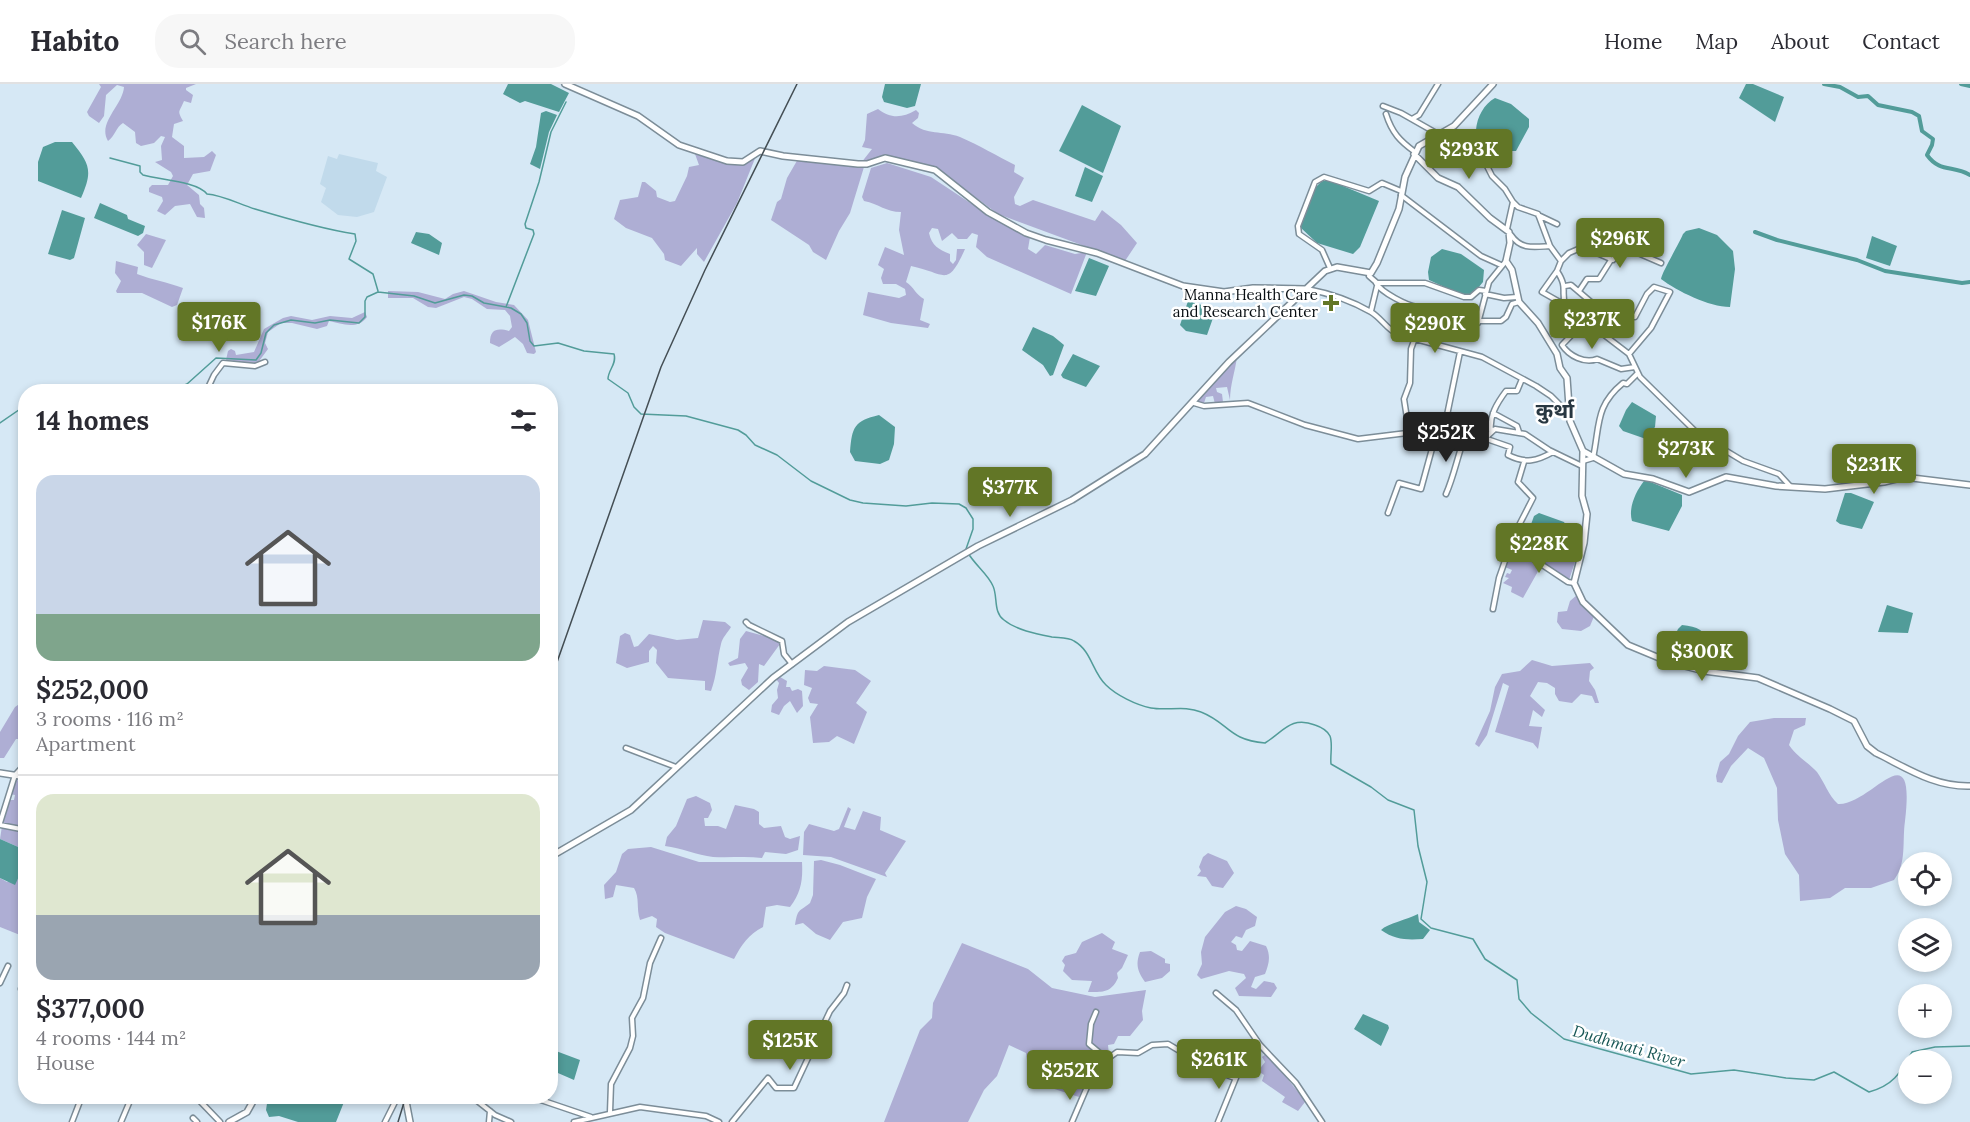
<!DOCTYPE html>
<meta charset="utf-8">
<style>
:root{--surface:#fff;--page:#f7f7f7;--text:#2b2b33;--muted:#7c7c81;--line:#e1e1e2;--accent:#627626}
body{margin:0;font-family:Lora,"Noto Sans Devanagari",serif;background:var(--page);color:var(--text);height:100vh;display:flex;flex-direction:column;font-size:22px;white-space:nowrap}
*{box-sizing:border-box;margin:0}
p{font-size:20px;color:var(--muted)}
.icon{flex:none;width:33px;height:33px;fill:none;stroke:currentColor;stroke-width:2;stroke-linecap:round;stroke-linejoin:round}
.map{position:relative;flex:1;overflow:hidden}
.side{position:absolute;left:18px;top:300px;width:540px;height:720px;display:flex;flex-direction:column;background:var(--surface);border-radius:24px;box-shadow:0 3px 9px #0003}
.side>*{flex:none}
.fabs{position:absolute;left:1898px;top:768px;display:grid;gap:12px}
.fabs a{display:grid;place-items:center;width:54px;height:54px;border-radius:50%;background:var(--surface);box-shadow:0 3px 9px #0003;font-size:30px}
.price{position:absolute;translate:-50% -51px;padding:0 14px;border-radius:6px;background:var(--accent);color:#fff;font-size:20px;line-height:39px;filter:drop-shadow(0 2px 3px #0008)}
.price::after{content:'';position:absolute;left:50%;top:36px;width:18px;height:14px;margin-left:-9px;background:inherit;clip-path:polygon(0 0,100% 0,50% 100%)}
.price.on{background:#222;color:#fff}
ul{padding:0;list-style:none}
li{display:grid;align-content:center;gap:12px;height:318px;padding:0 18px}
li+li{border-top:2px solid var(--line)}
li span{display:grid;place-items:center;height:186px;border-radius:18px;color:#555}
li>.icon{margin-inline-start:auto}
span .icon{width:108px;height:108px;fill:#fffc;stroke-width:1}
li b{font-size:26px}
h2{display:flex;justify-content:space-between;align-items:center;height:72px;padding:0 18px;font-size:26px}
header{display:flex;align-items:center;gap:36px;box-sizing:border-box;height:84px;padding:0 30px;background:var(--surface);border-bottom:2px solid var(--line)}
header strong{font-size:28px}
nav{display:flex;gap:33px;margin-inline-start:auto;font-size:21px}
.search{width:420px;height:54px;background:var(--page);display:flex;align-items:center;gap:15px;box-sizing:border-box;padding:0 21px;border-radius:24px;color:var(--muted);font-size:22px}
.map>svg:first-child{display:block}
.built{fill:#c1daeb}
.green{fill:#aeaed4}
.water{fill:#529c99}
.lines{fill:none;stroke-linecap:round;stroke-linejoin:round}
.stream{stroke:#529c99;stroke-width:1.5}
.canal{stroke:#529c99;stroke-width:4}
.street-casing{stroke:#7c8d98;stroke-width:7}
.secondary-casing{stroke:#7c8d98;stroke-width:8}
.street{stroke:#fff;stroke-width:4}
.secondary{stroke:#fff;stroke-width:5}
.rail{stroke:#444e54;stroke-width:1.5}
.poi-dot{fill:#627626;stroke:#fff;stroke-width:2}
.labels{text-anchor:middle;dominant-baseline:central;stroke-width:5;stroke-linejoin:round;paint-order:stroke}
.poi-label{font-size:15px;fill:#080e12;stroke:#fff;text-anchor:end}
.water-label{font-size:16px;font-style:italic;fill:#185755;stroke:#fff}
.district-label{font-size:21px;font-weight:bold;fill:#283741;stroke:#fff}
</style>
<header>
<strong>Habito</strong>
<div class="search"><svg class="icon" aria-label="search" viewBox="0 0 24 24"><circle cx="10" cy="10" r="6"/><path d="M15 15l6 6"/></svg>Search here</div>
<nav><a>Home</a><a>Map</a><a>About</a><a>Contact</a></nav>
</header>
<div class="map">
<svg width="1970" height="1038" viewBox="0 0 1970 1038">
<rect width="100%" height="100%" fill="#d6e8f5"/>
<!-- built -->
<path class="built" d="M339 70 378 79 376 87 387 93 374 128 357 133 338 131 321 118 326 104 320 100 328 72 337 75Z"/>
<!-- green -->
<path class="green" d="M99 0H196L186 4V6L193 11 191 19 184 17C179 29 177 26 183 37L174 40 172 53 184 62V74L204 73 212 67 216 71 210 87 193 90 187 101 199 111 200 120 204 124 205 134 197 133 190 120 175 122 165 131 157 127 163 117 162 113 149 108V104L152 101H168L173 92 171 88 155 78 162 76 161 62 165 53 161 52 154 59 141 62 136 59 135 48 123 39C116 43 115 52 108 57 97 39 123 21 124 3L117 1 106 11 104 32 99 39 89 32 87 28 101 3Z
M878 25C891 35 902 34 916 26L919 29 918 34 912 39C927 52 942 46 960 53 979 61 997 72 1015 81L1014 88 1024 94 1014 113 1015 120 1020 122 1033 116 1095 137 1102 126 1121 141 1137 159 1125 177 998 130 935 83 886 72 861 79 872 65 862 63 865 56 867 30Z
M695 70C718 77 734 86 756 72L737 119 704 178 697 170V164L681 182 665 176 664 170 652 154 626 144 614 135 620 116 638 113 642 98H645L656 107 657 113 670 118 675 117 687 92 689 83 699 81Z
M798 75 864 83 850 129 839 147 826 176 813 168 809 161 771 136 777 118 781 115 787 94Z
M887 79 931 93 990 132 1030 153 1028 165 1036 170 1045 161 1075 170 1087 168 1071 210 987 173 976 163 978 151 972 149 967 155H958L952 149 942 157 938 145 932 144 929 149C932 162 938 165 950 170V177L953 180 956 176 957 165H965C947 205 946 189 911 182L906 198C914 203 916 211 924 215L920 236 930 240 928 244 891 239 863 231 868 208 899 214 906 211 905 205 896 200H883L881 194 884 185 878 181 885 163 904 171 899 146 901 128C886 128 879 120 864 117L862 113 871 84Z
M146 150 166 156 152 184 144 181V168L137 161Z
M116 177 138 183 137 190C153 196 167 198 183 204L177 221 172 223 142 209H117L116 207 121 197 115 189Z
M388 207 418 208 445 215 453 210 464 207 496 218 514 221 528 236 536 268 534 270 527 269 523 260 515 253 499 263 490 259C490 245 497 244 509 247L512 243 510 232 505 226 487 225 472 215 464 213 436 224 428 223 413 214H388Z
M365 228 367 233C358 246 342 240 329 237L327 242 317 245 292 239H281L268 248 265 259 268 265 257 280 226 276 228 267 231 265 235 267 236 271 254 268 264 245 283 234 291 232 312 236 330 232 352 234Z
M1237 273C1235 288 1230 301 1230 316L1227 303 1216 304 1217 308 1222 310 1223 318 1215 320 1213 312 1206 313 1203 322 1198 321 1197 317Z
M1518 450C1537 474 1554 458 1579 466L1569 496 1517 461 1515 456Z
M1519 466 1541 482 1523 514 1511 508 1512 503 1503 499 1509 494 1505 493 1507 489 1510 490 1512 486 1505 483 1511 467 1517 470Z
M1577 511 1595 530 1590 542 1581 547 1562 545 1557 538 1558 528 1567 527 1570 517Z
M703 536 725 538 731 543C728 548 722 554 721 560 717 576 717 591 711 607L705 606V597L668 594 656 579 657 566 653 562 649 567V578L627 584 616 579 620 552 625 549 630 551 634 563 638 562 649 550 677 556 698 554Z
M746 547 779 556 780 560 764 582 759 580 758 598 749 606 742 601 741 596 748 584 745 579 730 582 728 579 738 574 740 555Z
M1532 576 1552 582 1590 579 1594 584 1590 587 1589 597 1595 606 1599 619H1595L1592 612 1581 610 1572 619 1559 617 1555 610V604L1547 599 1538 598 1530 612 1545 626 1542 633 1533 626 1529 642 1542 643 1538 665 1533 659 1495 648 1509 602 1503 599 1487 651 1479 663 1475 660 1490 627 1495 603 1502 590 1520 587Z
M824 582 855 586 871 597 856 619 867 628 854 660 837 652 829 658 813 659 810 633 818 620 810 619 808 614 812 604 804 601 805 586 817 587Z
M780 593 787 597 786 603H790L792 607 798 605 802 607 803 622 797 629 790 617 784 622 779 631 771 628 772 621 778 614 777 606 779 599 776 595Z
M25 616V655H16L4 674H0V648L15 623Z
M1774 634H1806L1805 641 1794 646 1789 661C1798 674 1808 678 1817 688 1825 699 1828 711 1838 720 1871 722 1916 644 1905 737 1902 758 1907 779 1894 796L1871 804H1845L1830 814 1800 817 1799 791 1785 770 1778 736 1777 704 1764 674 1748 664 1731 682 1722 699 1717 698 1716 692 1720 678 1729 670 1738 652 1750 638Z
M16 696 25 697V744L2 740 9 716H14L15 711 10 710Z
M696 712 710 719 712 726 708 734H704L705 742H718L726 745 735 721 754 725 759 728V740L764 744 781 742 785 753 790 755 800 752 798 766 786 770 765 768 762 774C746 772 730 774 713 773 697 771 681 764 665 762L667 753 676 742 687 715Z
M848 723 851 725 844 743 855 746 863 727 881 733 880 746 906 757 885 789 887 793 831 773 803 771 804 748 809 740 834 747 839 745Z
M2 742 25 747V766L0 755Z
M651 763 699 778H802C803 796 801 809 790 823L777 821 766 823 763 843C748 851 742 860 734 875L665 849 656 843 657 835 652 832 640 836C636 824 640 814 634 804L616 801 613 813 605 815 604 801 616 788 622 770 628 765Z
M1208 769 1227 777 1234 789 1223 804 1212 802 1206 793 1197 792 1201 787 1199 783 1203 773Z
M821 776 840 781 876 795 867 813 862 834 843 838 830 856 816 850 803 839 795 841C798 824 798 829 810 819L813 811 814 777Z
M25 779 26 851 25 853 0 843V794L7 798 22 790Z
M1236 822 1246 825 1257 833 1255 842 1246 846 1242 854 1236 852 1231 858 1236 861 1237 866 1242 867 1250 857 1266 862C1271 872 1269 880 1265 890L1255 893 1251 903 1256 905 1264 897 1274 899 1277 904 1271 913 1239 912 1235 904 1246 894 1244 890 1229 887 1201 895 1197 891 1202 880 1201 868 1205 853 1225 828Z
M1102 849 1115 858 1112 865 1128 871 1122 884 1117 889 1118 894C1111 909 1103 908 1088 908L1092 897 1072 896 1063 887 1065 881 1062 877 1065 872 1076 869 1082 858Z
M962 859 1028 885 1052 904 1095 913 1146 906 1142 927 1143 936 1130 952H1118L1114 960 1108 961 1109 971 1089 989 1079 1013 1030 997 1026 969 1009 961 997 992 984 1006 968 1038H884L920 946 932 934 933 919Z
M1151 867 1165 875V879L1170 880V887L1162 894 1145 898C1138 888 1135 881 1140 868Z
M1267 969 1302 1013 1305 1018 1298 1027 1282 1018 1285 1013 1262 997 1264 991 1258 987 1265 978 1262 973Z"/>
<!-- water -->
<path class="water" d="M508 0H551L569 9 559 28 525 17 520 19 503 10Z
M885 0H921L915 22 907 24 884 18 882 13Z
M1746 0H1753L1784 13 1775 38 1739 14Z
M1495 14 1511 20 1529 35V43L1516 67C1502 68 1483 59 1476 46 1477 33 1484 20 1495 14Z
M1082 21 1121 42 1103 89 1059 67Z
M546 27 557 31 549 48 540 85 530 80 536 63 541 29Z
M55 58H72C90 80 93 87 81 114L38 97V78L43 63Z
M1085 83 1103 92 1092 118 1075 112Z
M1323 97H1331L1379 117 1360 163 1353 170 1317 159 1301 144C1302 131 1311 103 1323 97Z
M100 119 127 131 128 135 145 142 143 149 138 152 94 134Z
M62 126 85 134 74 174 70 176 48 170Z
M1699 144 1717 151 1733 167 1735 185 1730 223C1709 223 1677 207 1661 195 1662 188 1679 160 1683 150L1686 147Z
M416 148 429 150 442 159 439 171 411 159Z
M1872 152 1897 162 1890 182 1866 174Z
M1442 165 1461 170 1484 186 1483 198 1473 210 1462 211 1429 196 1428 188 1431 173Z
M1089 174 1109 182 1096 212 1075 207Z
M1188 217 1212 224 1213 234 1207 251 1186 247 1180 241Z
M1033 243 1053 252 1064 261 1053 291 1050 292 1043 281 1022 266Z
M1073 270 1100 282 1086 303 1063 294 1061 291Z
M1632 318 1656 332 1655 343 1646 355 1623 347 1619 342 1626 326Z
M879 331 895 343 894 360 889 376 880 380 855 377 850 368C852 343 854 337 879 331Z
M1644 397H1648L1682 411V422L1669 447 1632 437C1628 424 1636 407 1644 397Z
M1845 409H1851L1874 418 1862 445 1840 440 1836 437Z
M1539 429 1564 438 1567 443 1561 458 1557 461 1535 455 1529 446 1534 432Z
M1887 521 1913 529 1908 549 1878 548Z
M1682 541C1707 543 1712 554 1698 575L1685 573 1668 566 1678 545Z
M0 755 25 766V779L15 801 0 794Z
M1418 830 1419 838 1430 846 1423 855C1407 856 1395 856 1381 846 1388 839 1407 836 1418 830Z
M1363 930 1388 941 1389 944 1381 962 1354 945Z
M556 967 580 976 574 996 551 986Z
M268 1013V1012L346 1013 336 1038H298L279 1032 269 1033 266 1026Z"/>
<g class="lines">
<!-- stream -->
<path class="stream" d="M110 74 140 82V88L143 91C159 96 197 97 207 110 222 111 239 120 255 125 288 135 322 145 355 150L356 157 349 175 373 190 378 207
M506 223 534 150 533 146 526 144 525 140 539 98 551 48 566 18
M167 308 187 300 216 274 256 276 261 269 266 249 274 241 291 236 315 239 330 236 359 239 365 233V217L367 213 378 208 414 212 435 219 464 211 472 212 484 219 511 224 521 230 527 239 530 257 534 262 558 259 584 267 614 270C617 280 608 286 608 295L628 309 634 323 641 330 686 332 738 346 746 351 755 361 777 371 811 397 850 416 863 419 906 422 932 419 959 420 966 424 973 435V445L966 465
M0 339 26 321
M968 469C975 481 988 490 993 502 998 513 993 528 1004 536 1016 546 1037 550 1052 553 1058 554 1068 553 1074 557 1092 567 1092 588 1106 601 1116 611 1136 621 1151 624 1167 627 1185 621 1201 628 1229 639 1228 656 1265 659 1284 647 1291 632 1315 641 1321 643 1327 646 1330 652 1333 660 1330 671 1331 680L1371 703 1388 716 1414 726 1418 762 1427 798 1421 835 1431 844 1473 855 1485 875 1517 896 1519 915 1531 929 1564 955 1691 990 1734 986 1786 994 1814 996 1834 988 1869 1008C1894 1001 1900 989 1912 968L1935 963 1970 962"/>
<!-- canal -->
<path class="canal" d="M1824 0 1840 3 1858 13 1868 12 1878 21 1912 28 1919 32 1922 47 1933 55 1932 61 1927 71C1940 89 1953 81 1970 91
M1961 0 1970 2
M1755 148 1777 156 1857 176 1885 187 1962 199 1970 198"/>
<defs>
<path id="street" d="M1383 22 1401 29 1438 50
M1386 30C1392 49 1400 57 1415 68
M1412 35 1419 31 1438 0
M1435 52 1485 78 1492 92 1505 105 1513 118 1507 145
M1401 111 1481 172 1501 181
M1513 118 1518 123 1538 130 1550 162 1561 177 1557 187C1568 204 1561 206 1565 221L1629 270 1640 293 1698 350 1743 377 1779 390 1790 402
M1538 131 1557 140
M1511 151C1521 166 1534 163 1550 162
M1561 177 1569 169 1583 163 1613 176 1620 164 1624 163 1661 179
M1330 184 1322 166 1299 150 1298 142 1315 98 1324 93 1369 107 1382 99 1401 107
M1557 187 1542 208 1565 221
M1371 189 1369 192 1377 199H1425L1464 213H1471L1479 206 1486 207
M1376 199C1381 208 1407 222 1418 223
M1565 202 1571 201 1591 218 1619 234 1623 231 1635 233 1647 210 1654 203 1670 208 1651 244 1629 270
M1307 205C1328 209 1352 217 1371 228 1381 234 1386 244 1397 250L1482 273 1536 302 1551 312 1570 331
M1579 207 1587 195H1599L1611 176
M1485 210 1504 214 1517 213
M1371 227 1377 202
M1586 236 1562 261C1569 272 1585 280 1597 275L1621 285 1635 283
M1479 237H1501L1506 233 1512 220 1519 218
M1412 254 1438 241H1472L1478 239 1489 198 1506 177
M206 308 214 291 223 279 255 282 265 278
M1194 319 1204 322 1248 319 1305 341 1358 355 1407 349H1431L1455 351 1480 359 1495 345 1525 350 1549 366 1582 382
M1493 329 1517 342 1519 348
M1491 347C1489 332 1497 319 1506 307H1517L1522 295
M1407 349 1408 341 1404 315 1410 299 1411 265 1415 254
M1453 351 1446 336 1460 268
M1484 354 1510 363 1508 371C1526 380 1537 377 1553 368
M1583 377 1593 374C1600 341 1595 322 1623 299L1627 300 1638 289
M1446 410C1454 392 1457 374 1464 355
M1388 429 1399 399 1421 405 1436 350
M1512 461 1568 498 1574 499
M1493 525 1499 494 1514 451 1533 414 1518 398 1524 378
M746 538 749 541 782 557 784 570 792 580
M626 664 676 683
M0 739 15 691 26 679
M0 741 26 746
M26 887 21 905 26 911
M0 899 8 882
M1216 909 1236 926 1260 961 1240 984 1218 1038
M1096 928 1091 940 1089 960 1107 975
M1260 961 1296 999 1322 1038
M245 1012 255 1016
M471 1012 495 1031 511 1038
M529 1012 591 1033
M197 1014 220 1038
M610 1028 611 1000 630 964 633 952 632 934 643 914 650 879 661 854
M193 1034 197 1038
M72 1038 82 1012
M121 1038 132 1012
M385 1038 398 1012
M489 1038 490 1027
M574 1038 640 1023 706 1032 719 1038
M732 1038 768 994 776 1004H794L830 927 844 909 847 901
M1072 1038 1093 989 1099 981 1117 968 1138 969 1152 961 1168 960 1210 985 1235 994"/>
<path id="secondary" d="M565 0 638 32 679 61 727 77 743 78 760 67 783 72 858 80H867L885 74 935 86 988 128 1026 149 1046 156 1097 169 1183 202 1224 208 1253 204 1306 205
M1414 70 1438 94 1458 103 1490 134 1509 148 1510 159 1506 177 1512 186 1519 218 1538 239 1557 270 1560 284 1567 294 1570 337 1583 367 1624 390 1653 395 1689 408 1726 393 1776 402 1825 405 1884 398 1904 393 1970 401
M1583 367 1582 412 1587 430 1584 459 1574 499 1583 518 1628 561 1669 578 1704 587 1758 594 1830 625 1854 637 1867 662 1876 669C1907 684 1934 703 1970 702
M0 689 26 693
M550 773 631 726 773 594 848 538 978 462 1072 416 1145 370 1229 278 1325 187 1337 183 1371 189 1377 179 1399 125 1405 93 1419 62 1454 42 1493 0
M405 1012 410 1038
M229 1038 247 1028 256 1012"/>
</defs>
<!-- street casing -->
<use href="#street" class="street-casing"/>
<!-- secondary casing -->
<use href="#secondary" class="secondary-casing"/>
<!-- street -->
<use href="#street" class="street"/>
<!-- secondary -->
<use href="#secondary" class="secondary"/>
<!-- rail -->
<path class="rail" d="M550 598 661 283 705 186 797 0
M398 1038 406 1012"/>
</g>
<!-- markers -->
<path class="poi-dot" d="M1328 210h6v6h6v6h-6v6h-6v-6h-6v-6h6z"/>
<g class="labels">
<!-- poi labels -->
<g class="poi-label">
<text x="1318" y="210">Manna Health Care<tspan x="1318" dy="17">and Research Center</tspan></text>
</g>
<!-- water labels -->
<g class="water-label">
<text transform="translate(1629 962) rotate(16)">Dudhmati River</text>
</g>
<!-- district labels -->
<g class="district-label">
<text x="1555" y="326">कुर्था</text>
</g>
</g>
</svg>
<div class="fabs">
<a><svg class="icon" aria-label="locate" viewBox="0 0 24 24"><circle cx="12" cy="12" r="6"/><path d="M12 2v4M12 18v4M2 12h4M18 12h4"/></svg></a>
<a><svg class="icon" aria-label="layers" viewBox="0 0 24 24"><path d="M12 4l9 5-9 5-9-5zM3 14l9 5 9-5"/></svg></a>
<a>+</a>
<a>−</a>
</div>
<b class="price" style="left:1469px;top:96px">$293K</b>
<b class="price" style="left:1620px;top:185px">$296K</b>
<b class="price" style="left:1592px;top:266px">$237K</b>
<b class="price" style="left:219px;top:269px">$176K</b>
<b class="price" style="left:1435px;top:270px">$290K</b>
<b class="price on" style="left:1446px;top:379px">$252K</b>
<b class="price" style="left:1686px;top:395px">$273K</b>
<b class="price" style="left:1874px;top:411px">$231K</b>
<b class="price" style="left:1010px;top:434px">$377K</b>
<b class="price" style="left:1539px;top:490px">$228K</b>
<b class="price" style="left:1702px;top:598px">$300K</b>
<b class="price" style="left:790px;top:987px">$125K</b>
<b class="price" style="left:1219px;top:1006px">$261K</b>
<b class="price" style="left:1070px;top:1017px">$252K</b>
<section class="side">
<h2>14 homes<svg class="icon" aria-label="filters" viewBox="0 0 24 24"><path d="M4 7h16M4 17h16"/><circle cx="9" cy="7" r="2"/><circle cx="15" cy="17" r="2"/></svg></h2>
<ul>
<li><span style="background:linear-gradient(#c9d6e8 75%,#7fa58c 0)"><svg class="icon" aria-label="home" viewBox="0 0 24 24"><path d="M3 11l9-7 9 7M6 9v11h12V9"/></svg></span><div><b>$252,000</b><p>3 rooms · 116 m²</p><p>Apartment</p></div></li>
<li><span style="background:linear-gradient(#dfe7d0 65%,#9aa5b1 0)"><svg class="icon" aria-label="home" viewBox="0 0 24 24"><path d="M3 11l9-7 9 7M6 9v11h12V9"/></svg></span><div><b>$377,000</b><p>4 rooms · 144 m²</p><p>House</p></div></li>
</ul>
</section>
</div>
